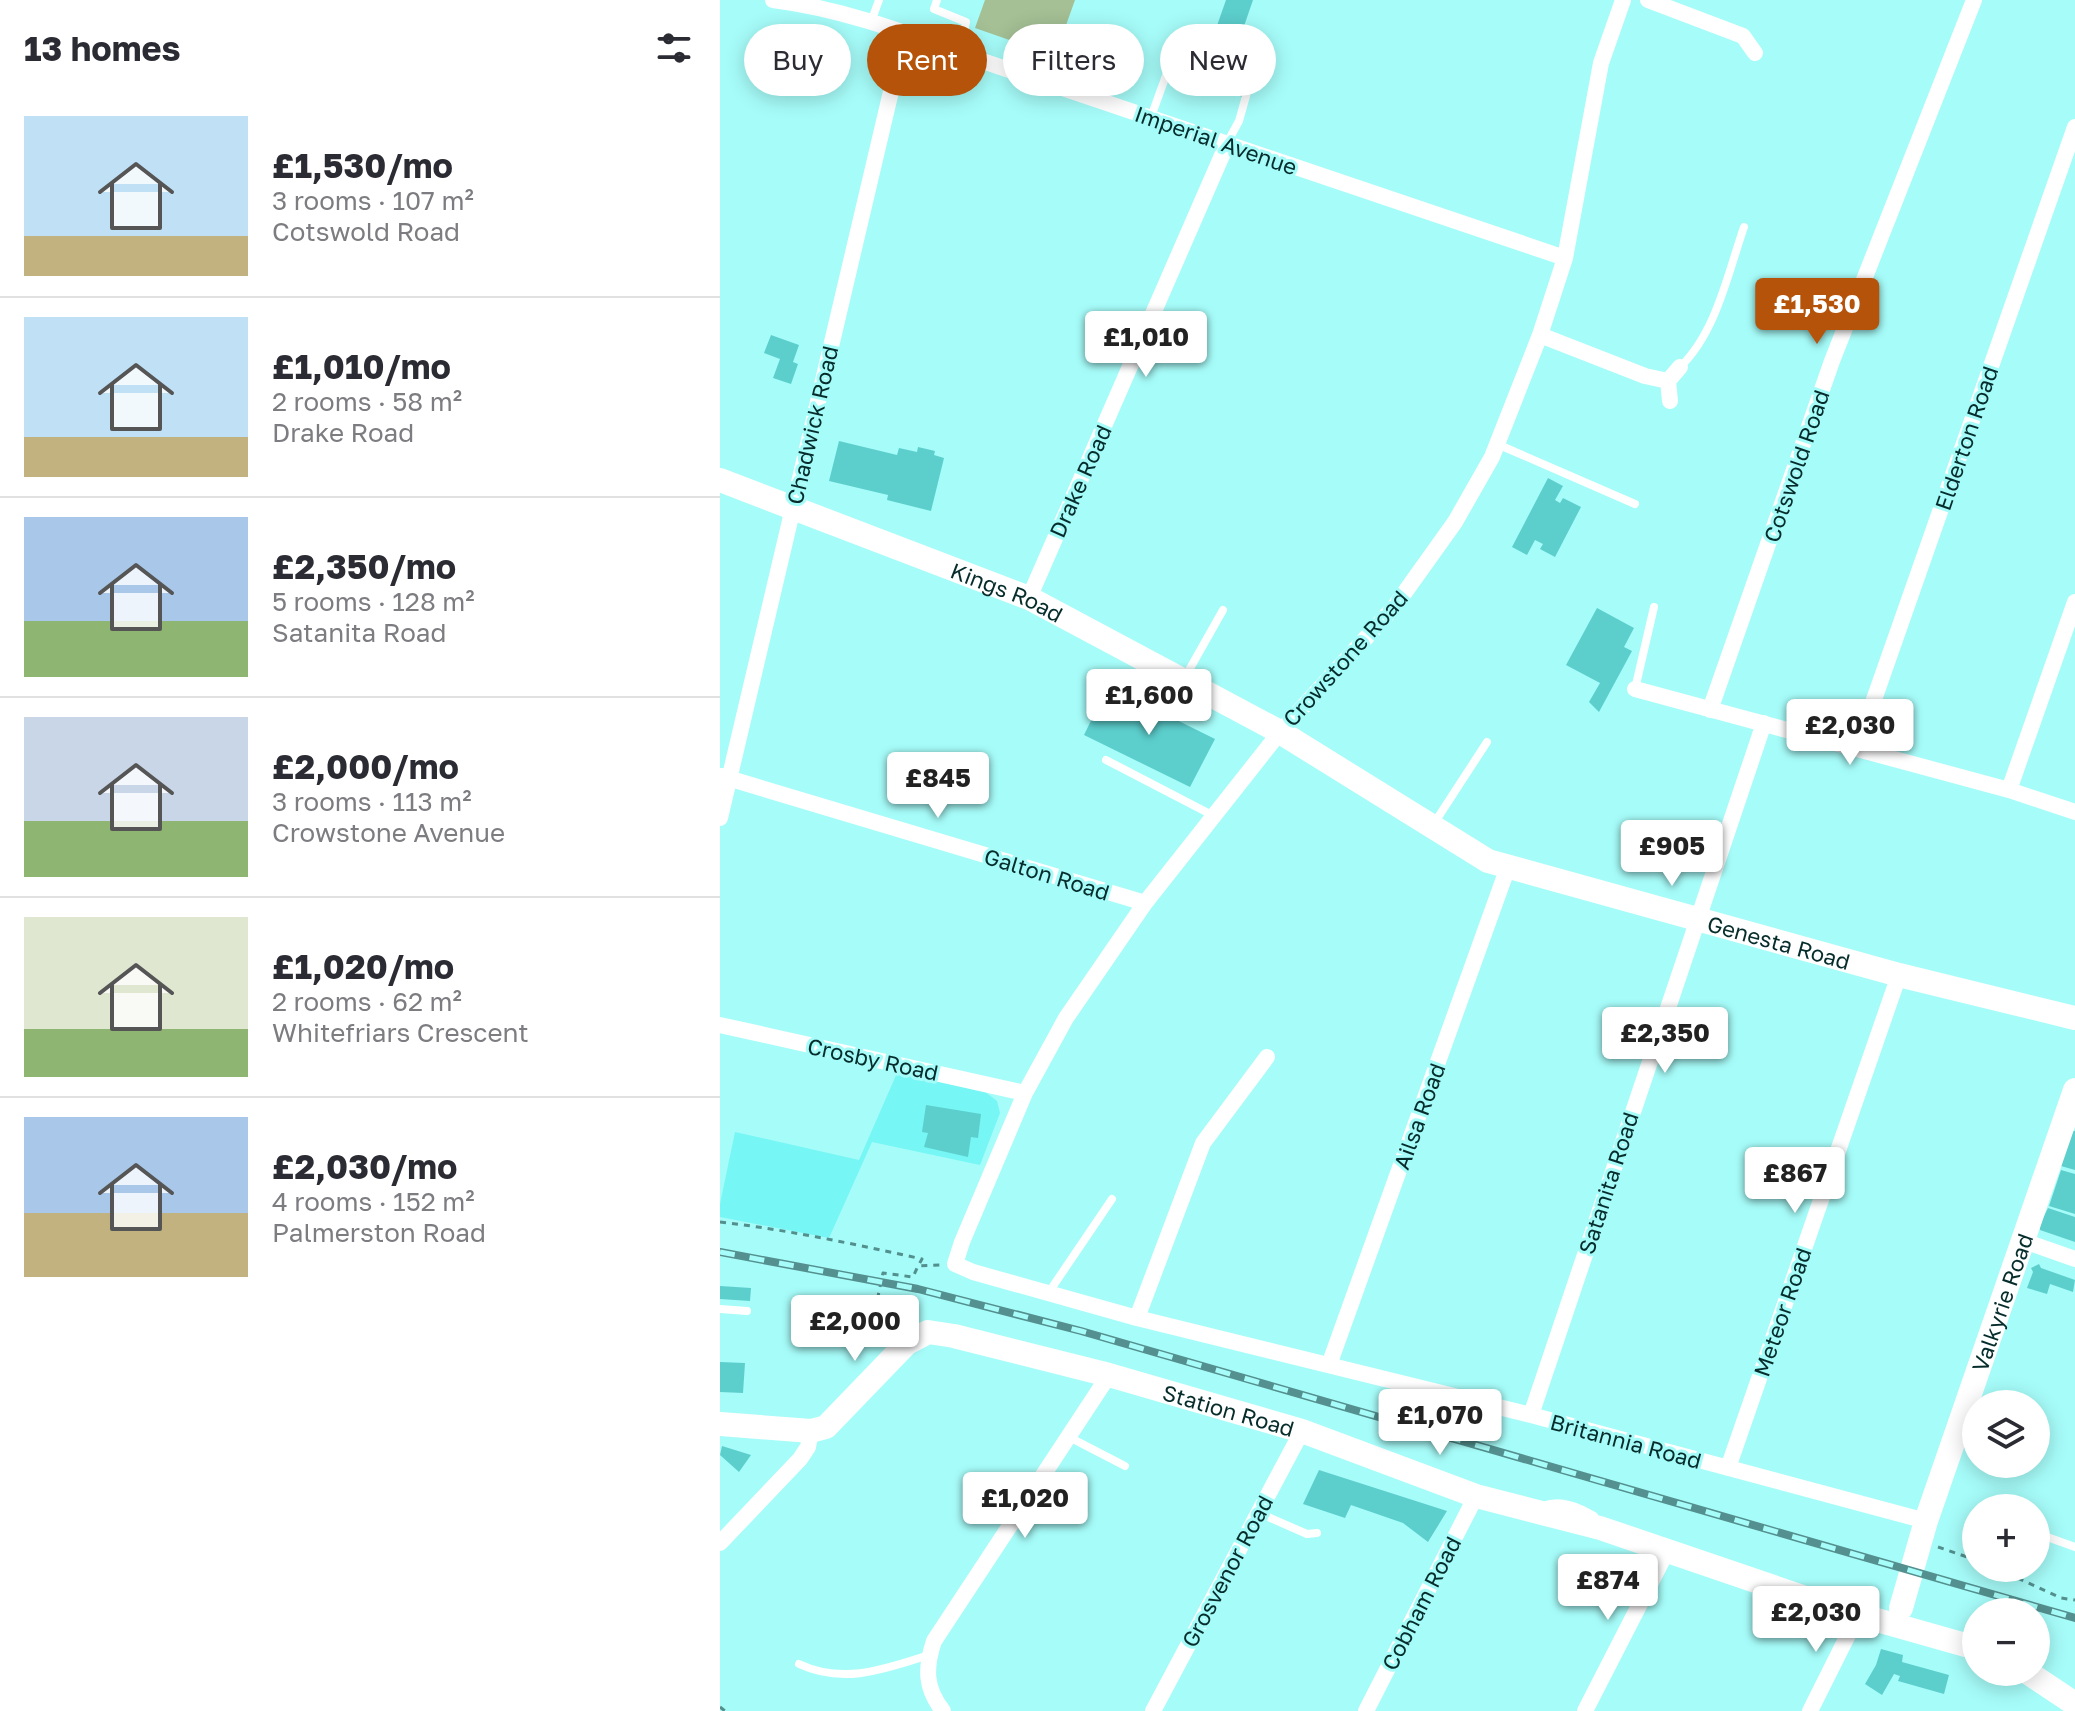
<!DOCTYPE html>
<meta charset="utf-8">
<style>
:root{--surface:#fff;--page:#f2f2f3;--text:#2b2b33;--muted:#7c7c81;--line:#e1e1e2;--accent:#b45309}
body{margin:0;font-family:"Golos Text",sans-serif;background:var(--page);color:var(--text);height:100vh;display:flex;flex-direction:column;font-size:30px;white-space:nowrap}
*{box-sizing:border-box;margin:0}
p{font-size:26px;color:var(--muted)}
.icon{flex:none;width:44px;height:44px;fill:none;stroke:currentColor;stroke-width:2;stroke-linecap:round;stroke-linejoin:round}
.map{position:relative;flex:1;overflow:hidden}
.details{display:flex;flex-direction:column;background:var(--surface);width:720px}
.details>*{flex:none}
.top-card{position:absolute;left:24px;top:24px;width:760px;height:72px;display:flex;gap:16px}
.fabs{position:absolute;left:1242px;top:1390px;display:grid;gap:16px}
.fabs a{display:grid;place-items:center;width:88px;height:88px;border-radius:50%;background:var(--surface);box-shadow:0 4px 20px #0003;font-size:40px}
.price{position:absolute;translate:-50% -68px;padding:0 18px;border-radius:8px;background:#fff;color:#222;font-size:26px;line-height:52px;filter:drop-shadow(0 2px 4px #0008)}
.price::after{content:'';position:absolute;left:50%;top:48px;width:24px;height:18px;margin-left:-12px;background:inherit;clip-path:polygon(0 0,100% 0,50% 100%)}
.price.active{background:var(--accent);color:#fff}
ul{padding:0;list-style:none}
li{display:flex;align-items:center;gap:24px;height:200px;padding:0 24px}
li+li{border-top:2px solid var(--line)}
li span{display:grid;place-items:center;flex:none;width:224px;height:160px;border-radius:0px;color:#555}
li>.icon{margin-inline-start:auto}
span .icon{width:96px;height:96px;fill:#fffc;stroke-width:1}
li b{font-size:34px}
h2{display:flex;justify-content:space-between;align-items:center;height:96px;padding:0 24px;font-size:34px}
.chip{padding:0 28px;border-radius:36px;background:var(--surface);box-shadow:0 4px 20px #0003;font-size:28px;line-height:72px}
.chip.active{background:var(--accent);color:#fff}
main{display:flex;flex:1;min-height:0}
.map>svg:first-child{display:block}
.built{fill:#76f6f4}
.green{fill:#a5c095}
.building{fill:#5ccfcd}
.lines{fill:none;stroke-linecap:round;stroke-linejoin:round}
.path{stroke:#528f8d;stroke-width:3;stroke-dasharray:6 6;stroke-linecap:butt}
.lane{stroke:#fff;stroke-width:8}
.street{stroke:#fff;stroke-width:16}
.secondary{stroke:#fff;stroke-width:24}
.rail-casing{stroke:#53908f;stroke-width:8}
.rail{stroke:#a6fcf9;stroke-width:5;stroke-dasharray:15;stroke-linecap:butt}
.labels{text-anchor:middle;dominant-baseline:central;stroke-width:6;stroke-linejoin:round;paint-order:stroke}
.street-label{font-size:22px;fill:#062c2c;stroke:#a6fcf9}
</style>
<main>
<section class="details">
<h2>13 homes<svg class="icon" aria-label="filters" viewBox="0 0 24 24"><path d="M4 7h16M4 17h16"/><circle cx="9" cy="7" r="2"/><circle cx="15" cy="17" r="2"/></svg></h2>
<ul>
<li><span style="background:linear-gradient(#bfe0f5 75%,#c2b280 0)"><svg class="icon" aria-label="home" viewBox="0 0 24 24"><path d="M3 11l9-7 9 7M6 9v11h12V9"/></svg></span><div><b>£1,530/mo</b><p>3 rooms · 107 m²</p><p>Cotswold Road</p></div></li>
<li><span style="background:linear-gradient(#bfe0f5 75%,#c2b280 0)"><svg class="icon" aria-label="home" viewBox="0 0 24 24"><path d="M3 11l9-7 9 7M6 9v11h12V9"/></svg></span><div><b>£1,010/mo</b><p>2 rooms · 58 m²</p><p>Drake Road</p></div></li>
<li><span style="background:linear-gradient(#a9c7e8 65%,#8fb573 0)"><svg class="icon" aria-label="home" viewBox="0 0 24 24"><path d="M3 11l9-7 9 7M6 9v11h12V9"/></svg></span><div><b>£2,350/mo</b><p>5 rooms · 128 m²</p><p>Satanita Road</p></div></li>
<li><span style="background:linear-gradient(#c9d6e8 65%,#8fb573 0)"><svg class="icon" aria-label="home" viewBox="0 0 24 24"><path d="M3 11l9-7 9 7M6 9v11h12V9"/></svg></span><div><b>£2,000/mo</b><p>3 rooms · 113 m²</p><p>Crowstone Avenue</p></div></li>
<li><span style="background:linear-gradient(#dfe7d0 70%,#8fb573 0)"><svg class="icon" aria-label="home" viewBox="0 0 24 24"><path d="M3 11l9-7 9 7M6 9v11h12V9"/></svg></span><div><b>£1,020/mo</b><p>2 rooms · 62 m²</p><p>Whitefriars Crescent</p></div></li>
<li><span style="background:linear-gradient(#a9c7e8 60%,#c2b280 0)"><svg class="icon" aria-label="home" viewBox="0 0 24 24"><path d="M3 11l9-7 9 7M6 9v11h12V9"/></svg></span><div><b>£2,030/mo</b><p>4 rooms · 152 m²</p><p>Palmerston Road</p></div></li>
</ul>
</section>
<div class="map">
<svg width="1355" height="1711" viewBox="0 0 1355 1711">
<rect width="100%" height="100%" fill="#a6fcf9"/>
<!-- built -->
<path class="built" d="M177 1073 264 1091 277 1101 280 1113 260 1165 152 1142 109 1238 0 1217V1204L15 1132 139 1160Z"/>
<!-- green -->
<path class="green" d="M265 0H355L335 56 255 28Z"/>
<!-- building -->
<path class="building" d="M506 0H533L511 64 532 71 523 97 457 75 467 47 487 54Z
M51 335 79 345 73 362 78 364 71 384 53 378 60 359 44 353Z
M119 441 177 455 179 448 197 452 198 447 215 451 214 455 224 458 211 511 167 500 168 495 109 481Z
M828 478 843 486 835 500 840 503 843 498 861 507 835 557 820 549 823 544 815 540 807 555 792 547Z
M877 608 914 628 904 647 912 651 879 712 869 702 880 683 846 665Z
M388 686 495 739 470 787 364 735Z
M206 1105 261 1114 258 1138 251 1137 248 1157 204 1147 208 1133 202 1132Z
M1350 1130 1355 1131V1170L1341 1166Z
M1341 1170 1355 1174V1214L1329 1206Z
M1328 1208 1355 1217V1242L1320 1230 1319 1226Z
M1319 1264 1321 1268 1355 1280 1353 1292 1330 1284 1327 1294 1307 1288 1313 1272 1311 1268Z
M0 1286 31 1288 30 1301 0 1299Z
M0 1362 25 1363 23 1393 0 1392Z
M2 1446 31 1455 19 1472 0 1455Z
M599 1470 727 1511 708 1542 683 1523 631 1505 625 1518 583 1504Z
M1161 1649 1183 1655 1182 1662 1229 1675 1224 1694 1178 1681 1180 1676 1174 1674 1162 1695 1145 1684 1156 1665Z"/>
<g class="lines">
<!-- path -->
<path class="path" d="M0 1222C69 1230 134 1244 202 1259L198 1266
M194 1317 192 1307 157 1301 163 1273 193 1277 198 1266 222 1265
M1218 1547 1256 1560
M1276 1568 1341 1598 1355 1600
M0 1707 5 1711"/>
<!-- lane -->
<path class="lane" d="M217 0 214 9 246 22 243 37 237 51
M151 22 159 0
M431 117 457 45
M507 143 519 121 535 64
M960 367C996 333 1008 273 1024 227
M777 444 915 504
M464 679 503 610
M915 689 934 607
M386 760 494 816
M713 825 767 742
M329 1292 392 1199
M0 1309 27 1311
M349 1437 405 1466
M823 1506C841 1499 859 1507 874 1516
M539 1513 587 1534 597 1533
M1316 1533 1355 1547
M79 1664C124 1685 165 1669 209 1655"/>
<!-- street -->
<path class="street" d="M53 0C116 8 177 29 236 52L845 258
M903 0 881 63 845 258 820 335 772 457 735 522 675 606 560 732 425 903 346 1018 305 1093 242 1242 235 1264 253 1272 417 1318 811 1415 1206 1521
M928 0 1023 36 1035 53
M820 335 925 376 948 381 960 367
M948 381 950 401
M309 598 507 144
M915 689 1289 790 1355 812
M990 710 1112 361 1254 0
M1137 748 1355 127
M1 776 425 903
M1289 790 1355 602
M0 818 185 32
M0 1025 305 1093
M1301 1240 1355 1259
M417 1318 483 1143 547 1057
M609 1365 788 867
M811 1415 1044 723
M1008 1468 1179 975
M0 1543 80 1459 88 1447 91 1431
M223 1711C205 1688 205 1668 214 1641L389 1375
M433 1711 582 1431
M646 1711 756 1496
M865 1711 947 1551
M1090 1711 1138 1615"/>
<!-- secondary -->
<g class="secondary">
<path id="s1" d="M0 480 309 598 560 732 768 861 1179 975 1355 1018"/>
<path id="s2" d="M0 1424 91 1431 106 1427 187 1343 208 1332 234 1336 389 1375 582 1431 756 1496 880 1528 1118 1609 1256 1648"/>
<path id="s3" d="M1181 1608 1206 1521 1355 1090"/>
<path d="M1307 1672 1355 1704"/>
</g>
<defs>
<path id="rail" d="M0 1252 198 1289 361 1331 1355 1618"/>
</defs>
<!-- rail casing -->
<use href="#rail" class="rail-casing"/>
<!-- rail -->
<use href="#rail" class="rail"/>
</g>
<g class="labels">
<!-- street labels -->
<g class="street-label">
<text transform="translate(496 140) rotate(19)">Imperial Avenue</text>
<text transform="translate(92 425) rotate(-77)">Chadwick Road</text>
<text transform="translate(1246 438) rotate(-71)">Elderton Road</text>
<text transform="translate(1076 466) rotate(-71)">Cotswold Road</text>
<text transform="translate(360 481) rotate(-66)">Drake Road</text>
<text stroke="none"><textPath href="#s1" startOffset="308">Kings Road</textPath></text>
<text transform="translate(625 658) rotate(-48)">Crowstone Road</text>
<text transform="translate(327 874) rotate(17)">Galton Road</text>
<text stroke="none"><textPath href="#s1" startOffset="1162">Genesta Road</textPath></text>
<text transform="translate(153 1059) rotate(12)">Crosby Road</text>
<text transform="translate(699 1116) rotate(-70)">Ailsa Road</text>
<text transform="translate(888 1183) rotate(-72)">Satanita Road</text>
<text stroke="none"><textPath href="#s3" startOffset="322">Valkyrie Road</textPath></text>
<text transform="translate(1062 1312) rotate(-71)">Meteor Road</text>
<text stroke="none"><textPath href="#s2" startOffset="558">Station Road</textPath></text>
<text transform="translate(906 1441) rotate(15)">Britannia Road</text>
<text transform="translate(507 1571) rotate(-62)">Grosvenor Road</text>
<text transform="translate(701 1603) rotate(-63)">Cobham Road</text>
</g>
</g>
</svg>
<div class="fabs">
<a><svg class="icon" aria-label="layers" viewBox="0 0 24 24"><path d="M12 4l9 5-9 5-9-5zM3 14l9 5 9-5"/></svg></a>
<a>+</a>
<a>−</a>
</div>
<b class="price active" style="left:1097px;top:346px">£1,530</b>
<b class="price" style="left:426px;top:379px">£1,010</b>
<b class="price" style="left:429px;top:737px">£1,600</b>
<b class="price" style="left:1130px;top:767px">£2,030</b>
<b class="price" style="left:218px;top:820px">£845</b>
<b class="price" style="left:952px;top:888px">£905</b>
<b class="price" style="left:945px;top:1075px">£2,350</b>
<b class="price" style="left:1075px;top:1215px">£867</b>
<b class="price" style="left:135px;top:1363px">£2,000</b>
<b class="price" style="left:720px;top:1457px">£1,070</b>
<b class="price" style="left:305px;top:1540px">£1,020</b>
<b class="price" style="left:888px;top:1622px">£874</b>
<b class="price" style="left:1096px;top:1654px">£2,030</b>
<div class="top-card">
<a class="chip">Buy</a>
<a class="chip active">Rent</a>
<a class="chip">Filters</a>
<a class="chip">New</a>
</div>
</div>
</main>
